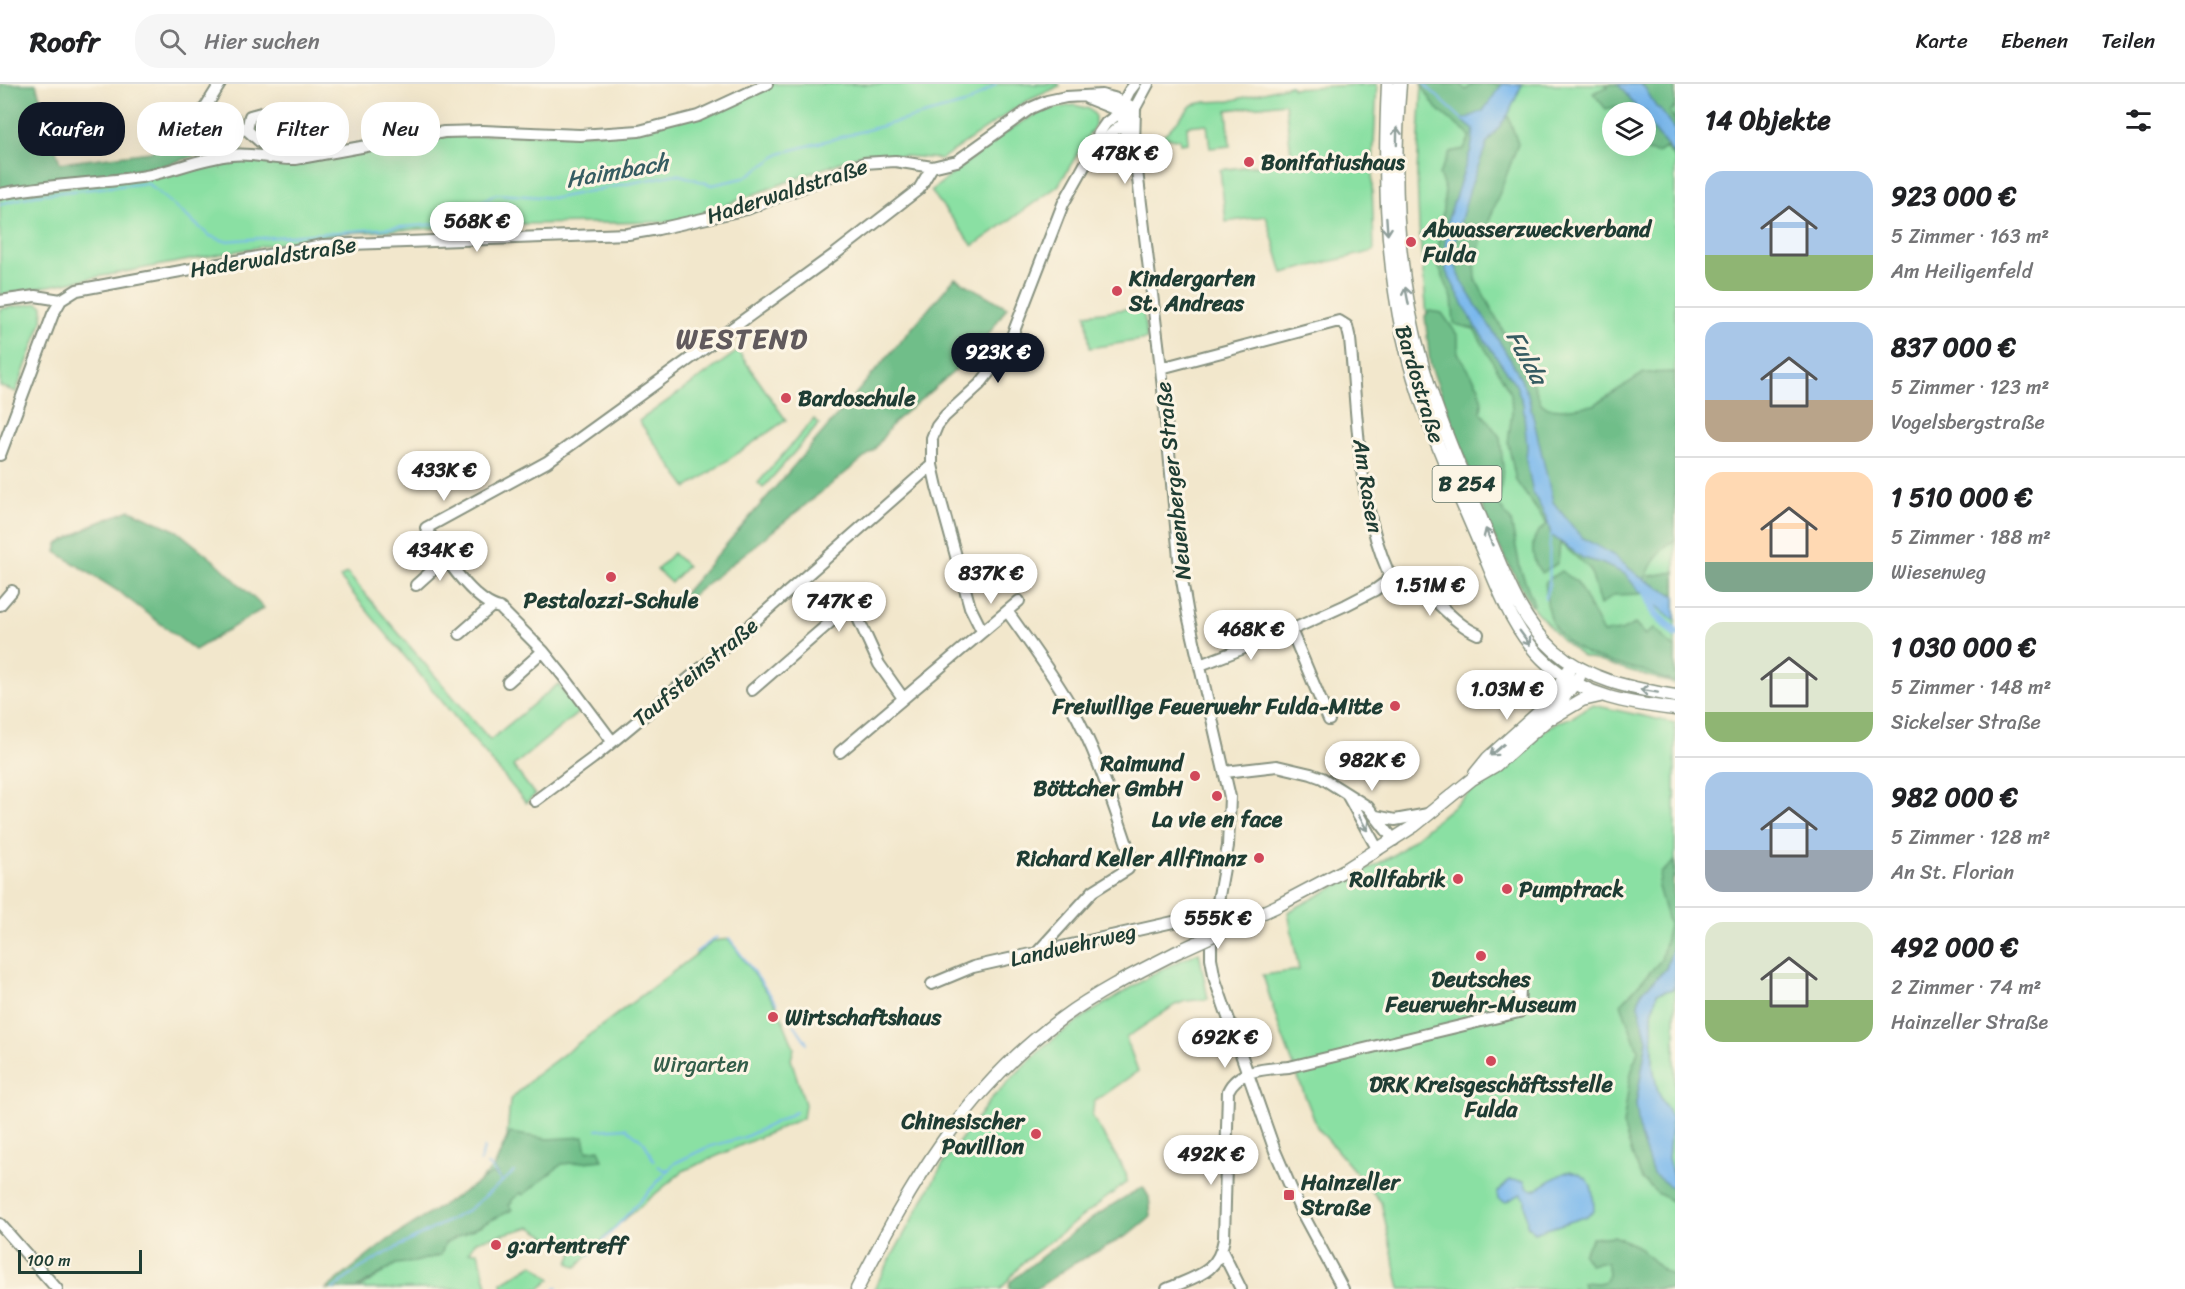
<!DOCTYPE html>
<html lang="de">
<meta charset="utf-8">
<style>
:root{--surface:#fff;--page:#f6f6f6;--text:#202124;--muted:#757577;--line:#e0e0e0;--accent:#111827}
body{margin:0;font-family:Sriracha,sans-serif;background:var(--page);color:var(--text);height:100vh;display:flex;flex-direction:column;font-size:22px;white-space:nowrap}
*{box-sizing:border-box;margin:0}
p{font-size:20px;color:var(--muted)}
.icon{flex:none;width:33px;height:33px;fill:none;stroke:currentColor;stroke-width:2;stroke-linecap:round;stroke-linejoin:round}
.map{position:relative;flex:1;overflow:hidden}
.panel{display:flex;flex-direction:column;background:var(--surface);width:510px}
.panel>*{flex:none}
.hud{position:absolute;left:18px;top:18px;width:570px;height:54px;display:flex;gap:12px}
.fabs{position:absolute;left:1602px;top:18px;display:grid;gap:12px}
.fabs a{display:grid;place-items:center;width:54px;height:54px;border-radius:50%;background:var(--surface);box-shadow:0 6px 24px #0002;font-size:30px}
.scale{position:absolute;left:18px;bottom:15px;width:124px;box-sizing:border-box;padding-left:6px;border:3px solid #1f3d34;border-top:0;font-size:16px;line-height:21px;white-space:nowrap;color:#1f3d34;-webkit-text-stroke:4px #fcf5e5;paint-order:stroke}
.price{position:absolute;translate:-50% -51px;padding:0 14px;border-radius:21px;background:#fff;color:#222;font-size:20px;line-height:39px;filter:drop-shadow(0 2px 3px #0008)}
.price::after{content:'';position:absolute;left:50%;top:36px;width:18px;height:14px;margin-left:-9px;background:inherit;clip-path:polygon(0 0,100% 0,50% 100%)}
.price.on{background:var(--accent);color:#fff}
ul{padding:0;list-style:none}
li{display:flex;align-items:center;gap:18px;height:150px;padding:0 30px}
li+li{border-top:2px solid var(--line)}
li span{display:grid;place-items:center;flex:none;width:168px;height:120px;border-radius:18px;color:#555}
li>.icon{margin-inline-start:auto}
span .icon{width:72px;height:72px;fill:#fffc;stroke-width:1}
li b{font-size:26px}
h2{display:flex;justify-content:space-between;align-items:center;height:72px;padding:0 30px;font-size:26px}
.chip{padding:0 21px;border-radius:24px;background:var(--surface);box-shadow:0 6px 24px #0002;font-size:21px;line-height:54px}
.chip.on{background:var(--accent);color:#fff}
header{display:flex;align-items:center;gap:36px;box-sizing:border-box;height:84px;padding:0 30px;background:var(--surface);border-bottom:2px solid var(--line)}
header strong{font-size:28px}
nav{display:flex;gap:33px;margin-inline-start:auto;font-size:21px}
.search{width:420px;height:54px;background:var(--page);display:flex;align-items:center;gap:15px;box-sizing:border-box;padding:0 21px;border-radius:24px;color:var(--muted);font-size:22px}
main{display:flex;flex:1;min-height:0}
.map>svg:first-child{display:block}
.green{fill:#8ae0a3;stroke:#548e6c;stroke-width:1.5;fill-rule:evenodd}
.forest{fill:#6fbe89;stroke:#477e5e;stroke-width:1.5}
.water{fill:#79b8ed;stroke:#4c7a90;stroke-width:1.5}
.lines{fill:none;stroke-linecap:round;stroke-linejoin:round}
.stream{stroke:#79b8ed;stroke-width:2}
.canal{stroke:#79b8ed;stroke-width:9}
.minor-casing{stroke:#889280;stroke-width:14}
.major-casing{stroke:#889280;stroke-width:15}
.minor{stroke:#fff;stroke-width:10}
.major{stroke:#fff;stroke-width:12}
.major-bridge-casing{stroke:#889280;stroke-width:15;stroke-linecap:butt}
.major-bridge{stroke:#fff;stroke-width:12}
.oneway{stroke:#8f9e9a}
.poi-dot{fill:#d1495b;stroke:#fcf5e5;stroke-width:2}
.labels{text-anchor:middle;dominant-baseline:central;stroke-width:6;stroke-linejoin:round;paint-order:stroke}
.shield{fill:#fcf5e5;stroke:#617469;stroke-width:1.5}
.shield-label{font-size:21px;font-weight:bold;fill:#1f3d34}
.poi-label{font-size:22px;font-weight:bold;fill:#1f3d34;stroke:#fcf5e5;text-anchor:start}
.street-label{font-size:22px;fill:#1f3d34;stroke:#fcf5e5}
.park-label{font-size:22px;fill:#345e4a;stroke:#fcf5e5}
.water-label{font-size:24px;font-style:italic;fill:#365c62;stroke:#fcf5e5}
.district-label{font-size:28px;font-weight:bold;letter-spacing:1.5px;fill:#615a5d;stroke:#fcf5e5}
</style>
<header>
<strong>Roofr</strong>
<div class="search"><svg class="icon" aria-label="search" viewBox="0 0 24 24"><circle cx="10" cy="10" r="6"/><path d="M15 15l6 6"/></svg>Hier suchen</div>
<nav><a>Karte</a><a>Ebenen</a><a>Teilen</a></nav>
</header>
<main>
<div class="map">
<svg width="1675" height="1205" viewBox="0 0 1675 1205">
<rect width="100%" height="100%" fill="#fcf5e5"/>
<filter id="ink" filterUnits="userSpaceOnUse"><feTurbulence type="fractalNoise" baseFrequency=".0167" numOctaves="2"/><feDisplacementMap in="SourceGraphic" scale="12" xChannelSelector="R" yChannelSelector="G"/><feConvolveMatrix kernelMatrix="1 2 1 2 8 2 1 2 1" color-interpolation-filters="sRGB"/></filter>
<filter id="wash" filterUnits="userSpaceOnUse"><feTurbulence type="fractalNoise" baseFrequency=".008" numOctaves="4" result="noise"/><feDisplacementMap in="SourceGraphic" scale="24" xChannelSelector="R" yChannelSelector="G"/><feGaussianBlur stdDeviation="1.35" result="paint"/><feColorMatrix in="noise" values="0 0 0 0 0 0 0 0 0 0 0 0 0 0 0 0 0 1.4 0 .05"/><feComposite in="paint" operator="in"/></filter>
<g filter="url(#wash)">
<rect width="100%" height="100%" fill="#f2e7cc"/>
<!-- green -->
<path class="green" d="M768 0H1059L1060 2 1025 18 941 75 865 69 693 133 675 138 518 140 345 149 264 162 0 211V113L120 95 237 71 294 72 432 52 597 49 652 42 709 25Z
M1377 0 1372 98 1374 167 1283 189 1266 132 1226 138 1220 86 1292 77 1285 19 1227 26 1230 62 1210 64 1207 40 1187 42 1188 59 1180 60V56L1167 53 1157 62 1159 75 1143 78 1142 69 1169 46 1192 21 1205 18 1230 17 1291 1 1292 4Z
M1422 0H1675V600L1582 572 1561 555 1535 526 1495 451 1431 277 1419 143 1417 89ZM1612 28H1646V62H1612Z
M1075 21 1089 25 1095 31V41L1058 102 973 162 931 107C962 83 1004 45 1039 29 1051 24 1063 23 1075 21Z
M262 33 276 35 277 44 306 49 303 63 301 65C280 65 267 63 251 49L253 39Z
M38 219 43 222 42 238 16 308 0 302V225Z
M1143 223 1147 255 1090 264 1086 230Z
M738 267 786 336 687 404 639 337Z
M814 335 819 340 763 404 758 399Z
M673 469 687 482 671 499 657 486Z
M347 489 490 656 558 600 579 628 513 682 535 711 526 719 340 494Z
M1593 621 1675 639V793L1673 796 1675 856 1666 885 1641 909 1638 920 1647 956 1636 1020 1668 1074 1672 1035 1658 1008 1653 983 1652 930 1657 909 1673 905 1675 901V1205H1400L1381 1118 1317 1043 1280 946 1263 891 1299 886 1288 828 1394 771 1550 642C1557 638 1563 636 1570 634 1578 631 1583 624 1593 621Z
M729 855 777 922 794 964 791 975 805 1020 803 1034 683 1087 613 1145 577 1183 569 1179 573 1169 531 1143 476 1157 469 1168H478L488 1205H359L396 1180 494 1083 507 1053 510 1016 536 991 714 857Z
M1199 868 1208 915 1186 917 1175 921 1126 954 1138 987 1094 1018 1092 1032 1126 1089 1127 1098 1022 1179 1001 1205H874L944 1078 992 1014 1044 962 1088 930 1160 886Z
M533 1180 551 1195 539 1205H503L502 1199Z"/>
<!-- forest -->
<path class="forest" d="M0 0H36L60 79 151 68 193 34H243V66L210 68 158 83 0 104Z
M1421 0H1459L1466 6 1473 0H1522L1508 31 1518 60 1475 175 1476 196 1521 280 1531 293 1541 319 1548 324 1563 325 1594 321 1644 289 1675 288V456C1655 467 1647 489 1640 510L1614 511 1600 521 1590 485 1560 459 1558 479 1542 489C1533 480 1530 463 1536 451 1538 447 1544 443 1547 440L1516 397 1508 359 1512 328 1511 310 1474 245 1454 240 1452 214 1437 179 1445 106 1439 90 1450 68 1464 65 1470 52 1436 24Z
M1605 0H1675V22L1670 28 1675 37V75L1666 64 1657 69 1647 67 1644 62 1646 28H1622L1617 22 1606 25 1593 9 1607 3Z
M955 194 1007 223 976 269 893 339 874 366 679 522 676 519Z
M1429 227 1442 229 1458 252V269L1479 303 1482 319 1481 328 1500 353 1503 383 1499 421 1511 437 1520 484 1534 520 1531 522 1494 453 1430 280 1425 232Z
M130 426 177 447 218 480 264 524 195 566 118 507 56 468 58 460 95 440Z
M1561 487 1577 498 1603 549 1621 547 1635 540 1645 551 1654 544C1659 548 1671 563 1675 564V598C1662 596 1653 589 1640 586 1608 578 1570 571 1552 539 1546 528 1547 511 1545 498Z
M1675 488V511L1648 499 1650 492Z
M1675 777 1673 796 1675 856 1666 885 1641 909 1638 920 1647 956 1636 1020 1674 1096 1671 1085 1675 1088V1119L1657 1109 1642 1095 1632 1070 1623 1041 1630 993 1638 966 1621 920 1661 876 1669 841 1658 803 1661 789Z
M510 1049 548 1055 584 1053 587 1067 599 1065 603 1076 562 1080 523 1111 521 1109 511 1117 512 1119 509 1121 512 1126 445 1159 441 1171 415 1178 396 1180 356 1205H326L388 1156 493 1089 502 1097 494 1085Z
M1143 1103 1149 1113 1151 1132 1128 1151 1073 1180 1036 1205H1009L1010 1198C1053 1164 1094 1129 1143 1103Z
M1614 1152 1637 1162 1664 1187 1675 1193V1205H1584L1582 1198 1598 1199 1606 1197 1609 1188 1607 1179 1600 1178 1590 1181 1583 1170 1592 1154Z"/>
<!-- water -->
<path class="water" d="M1502 0H1522L1508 31 1487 59 1470 104 1455 157V181L1465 204 1494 249 1516 285 1528 311 1553 418 1581 453 1613 471 1640 493 1675 512V537L1638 506 1625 490 1601 479 1583 474 1551 451 1547 435 1533 409 1526 376 1527 363 1523 320 1516 301 1475 242 1446 187 1445 162 1448 135 1471 65 1474 46 1462 36 1483 27Z
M1618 0H1640L1645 4 1656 23 1660 25 1675 46V72L1646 36V28H1640Z
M1675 856V901L1673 905 1657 909 1652 930 1653 983 1658 1008 1672 1035 1668 1074 1674 1096V1105L1653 1090 1640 1052 1636 1020 1647 956 1638 920 1641 909 1666 885Z
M1570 1087C1594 1093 1593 1105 1594 1127L1588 1132 1534 1149 1531 1144 1527 1141 1525 1115 1521 1110 1506 1118 1498 1115 1497 1109 1510 1096 1524 1097 1527 1104 1534 1106C1547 1100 1556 1091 1570 1087Z"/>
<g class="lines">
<!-- stream -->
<path class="stream" d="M1424 0 1464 37
M0 120 35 111 147 99 210 152 225 157 439 140 496 110 556 114 677 90 712 101 744 94 780 70 792 66 968 19 996 0
M1545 514C1554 494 1546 472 1551 451L1553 450
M729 854 777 920
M696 868 717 853
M794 940 807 959
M597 1046 626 1044 644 1058 654 1077
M480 1078 484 1064
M487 1081 490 1082 502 1098
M658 1082 664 1086 669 1085
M589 1172 675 1079 708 1063 745 1053 796 1028
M333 1205 356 1187 390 1167 467 1127 514 1088
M555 1205 557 1203"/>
<!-- canal -->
<path class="canal" d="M1647 507 1655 529 1675 549"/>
</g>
</g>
<g filter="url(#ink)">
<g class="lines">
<defs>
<path id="minor" d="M220 0 198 35 202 40 212 43 247 46 265 62 269 74
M1148 0 1135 24 1134 62 1161 284 1180 484 1188 531 1230 713 1228 762 1211 856V874L1215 896 1275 1067 1300 1125 1343 1205
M1087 14 1112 24 1126 27
M247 46 250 32 272 26
M1134 62C1118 44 1119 17 1135 0
M1093 68 1117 44 1129 38
M0 110C48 100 98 100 146 92 175 86 202 74 231 71 253 68 273 76 295 75L444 48 483 47 580 51 639 47 698 32 767 0
M0 217 35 212 61 216
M1161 284 1339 237 1347 242 1350 255C1358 333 1357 418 1389 490L1386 498 1375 506 1346 521 1291 546 1200 581
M0 371 53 230 61 216 77 206 323 161 628 150 658 145 747 125 864 79 895 77 932 83 957 77 1031 24 1047 17 1066 13 1102 11 1114 14 1135 24
M1389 490C1423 492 1446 537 1478 550
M416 501 445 475
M0 521 12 507
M1007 527C1029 558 1052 589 1071 622 1098 669 1114 724 1132 775L1128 785 1093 807 1035 871
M1291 546 1329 636
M982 547 970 523 937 403 932 381V354L937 342 945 332 980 300 1007 265 1063 120 1091 70 1099 49 1106 39 1117 31 1135 30
M460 550 492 522
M508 598 543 567
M752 606 842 528 851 526 857 532 879 580 903 614
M612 657 564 593 543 567 500 524C472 518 440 467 426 444L547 378 835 170 919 105 932 83
M840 668 1019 517
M1225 688 1277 682 1311 690 1322 694 1368 723 1394 756
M1348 712 1378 766
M535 717 593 674 705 581 932 381
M1376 732 1395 736 1428 730
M932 900 973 883 1191 834 1216 832
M0 1140 57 1205
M1222 1167 1241 1205
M1167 1205C1196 1192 1218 1190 1224 1155L1228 1007C1238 985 1267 985 1289 983L1519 928 1520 904"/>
<path id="major" d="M1388 0C1384 87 1385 167 1403 252 1418 323 1450 390 1478 456 1497 500 1512 549 1549 581 1588 614 1627 619 1675 625
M1400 0C1392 94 1396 192 1423 283 1440 339 1463 391 1485 444 1503 486 1519 535 1554 566 1589 597 1631 604 1675 612
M1553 633 1582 616 1600 612
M1475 690 1488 674 1547 621 1569 586
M1242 838 1277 822 1345 786 1414 742 1472 695 1496 681 1547 636 1579 593
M857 1205C911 1100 964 1006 1062 934 1099 907 1140 887 1181 866"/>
</defs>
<!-- minor casing -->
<use href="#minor" class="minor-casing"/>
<!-- major casing -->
<use href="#major" class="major-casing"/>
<!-- minor -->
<use href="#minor" class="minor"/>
<!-- major -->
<use href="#major" class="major"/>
<defs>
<path id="major-bridge" d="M1181 866 1242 838"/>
</defs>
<!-- major-bridge casing -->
<use href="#major-bridge" class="major-bridge-casing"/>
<!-- major-bridge -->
<use href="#major-bridge" class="major-bridge"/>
</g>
<!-- one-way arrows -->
<defs><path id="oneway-shaft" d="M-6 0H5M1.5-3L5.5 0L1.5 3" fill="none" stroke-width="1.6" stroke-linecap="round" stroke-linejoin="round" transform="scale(1.5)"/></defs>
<g class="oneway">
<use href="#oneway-shaft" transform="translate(1397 52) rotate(-89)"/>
<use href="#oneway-shaft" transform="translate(1387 142) rotate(86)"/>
<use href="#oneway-shaft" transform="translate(1407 212) rotate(-101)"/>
<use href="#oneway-shaft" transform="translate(1489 453) rotate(-113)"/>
<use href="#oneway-shaft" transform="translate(1525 554) rotate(54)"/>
<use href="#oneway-shaft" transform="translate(1649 607) rotate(-170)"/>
<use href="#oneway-shaft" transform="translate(1497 666) rotate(139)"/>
<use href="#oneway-shaft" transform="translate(1363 739) rotate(60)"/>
</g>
</g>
<!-- markers -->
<g class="poi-dot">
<circle cx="1249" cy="78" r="6"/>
<circle cx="1411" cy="158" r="6"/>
<circle cx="1117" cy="207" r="6"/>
<circle cx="786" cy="314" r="6"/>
<circle cx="611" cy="493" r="6"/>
<circle cx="1395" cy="622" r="6"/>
<circle cx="1195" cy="692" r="6"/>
<circle cx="1217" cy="712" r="6"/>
<circle cx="1259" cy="774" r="6"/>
<circle cx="1458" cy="795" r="6"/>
<circle cx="1507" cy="805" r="6"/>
<circle cx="1481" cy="872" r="6"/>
<circle cx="773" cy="933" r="6"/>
<circle cx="1491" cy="977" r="6"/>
<circle cx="1036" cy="1050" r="6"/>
<rect x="1283" y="1105" width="12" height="12" rx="3"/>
<circle cx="496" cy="1161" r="6"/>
</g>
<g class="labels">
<!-- shield labels -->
<rect class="shield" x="1432.5" y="382" width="69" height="36" rx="4.5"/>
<g class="shield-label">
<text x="1467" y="400">B 254</text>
</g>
<!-- poi labels -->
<g class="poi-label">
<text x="1261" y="78">Bonifatiushaus</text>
<text x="1423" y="145">Abwasserzweckverband<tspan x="1423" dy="25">Fulda</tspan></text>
<text x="1129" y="194">Kindergarten<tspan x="1129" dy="25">St. Andreas</tspan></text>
<text x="798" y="314">Bardoschule</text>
<text x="611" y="516" text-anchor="middle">Pestalozzi-Schule</text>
<text x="1383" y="622" text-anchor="end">Freiwillige Feuerwehr Fulda-Mitte</text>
<text x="1183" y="679" text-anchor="end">Raimund<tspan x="1183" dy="25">Böttcher GmbH</tspan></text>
<text x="1217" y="735" text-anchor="middle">La vie en face</text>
<text x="1247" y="774" text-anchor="end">Richard Keller Allfinanz</text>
<text x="1446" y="795" text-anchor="end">Rollfabrik</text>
<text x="1519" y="805">Pumptrack</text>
<text x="1481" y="895" text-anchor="middle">Deutsches<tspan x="1481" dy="25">Feuerwehr-Museum</tspan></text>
<text x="785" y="933">Wirtschaftshaus</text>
<text x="1491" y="1000" text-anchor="middle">DRK Kreisgeschäftsstelle<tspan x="1491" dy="25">Fulda</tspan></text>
<text x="1024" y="1037" text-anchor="end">Chinesischer<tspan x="1024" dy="25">Pavillion</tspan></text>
<text x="1301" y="1098">Hainzeller<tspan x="1301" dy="25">Straße</tspan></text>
<text x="508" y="1161">g:artentreff</text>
</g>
<!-- street labels -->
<g class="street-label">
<text transform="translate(787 107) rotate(-18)">Haderwaldstraße</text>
<text transform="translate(273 173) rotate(-9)">Haderwaldstraße</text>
<text transform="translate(1420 300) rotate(73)">Bardostraße</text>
<text transform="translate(1173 397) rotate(-96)">Neuenberger Straße</text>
<text transform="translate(1368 402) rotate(81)">Am Rasen</text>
<text transform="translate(695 588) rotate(-40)">Taufsteinstraße</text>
<text transform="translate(1073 861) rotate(-13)">Landwehrweg</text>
</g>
<!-- park labels -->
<g class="park-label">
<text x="701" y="980">Wirgarten</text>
</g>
<!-- water labels -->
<g class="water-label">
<text transform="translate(617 87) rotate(-10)">Haimbach</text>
<text transform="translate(1527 273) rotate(61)">Fulda</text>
</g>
<!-- district labels -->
<g class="district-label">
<text x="742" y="254">WESTEND</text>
</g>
</g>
</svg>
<div class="fabs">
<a><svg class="icon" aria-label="layers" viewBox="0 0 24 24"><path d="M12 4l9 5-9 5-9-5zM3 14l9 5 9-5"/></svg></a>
</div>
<div class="scale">100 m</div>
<b class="price" style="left:1125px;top:101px">478K €</b>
<b class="price" style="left:477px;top:169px">568K €</b>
<b class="price on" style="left:998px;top:300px">923K €</b>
<b class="price" style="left:444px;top:418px">433K €</b>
<b class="price" style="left:440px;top:498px">434K €</b>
<b class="price" style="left:991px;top:521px">837K €</b>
<b class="price" style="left:1430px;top:533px">1.51M €</b>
<b class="price" style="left:839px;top:549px">747K €</b>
<b class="price" style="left:1251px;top:577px">468K €</b>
<b class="price" style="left:1507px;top:637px">1.03M €</b>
<b class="price" style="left:1372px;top:708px">982K €</b>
<b class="price" style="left:1218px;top:866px">555K €</b>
<b class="price" style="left:1225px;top:985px">692K €</b>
<b class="price" style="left:1211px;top:1102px">492K €</b>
<div class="hud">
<a class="chip on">Kaufen</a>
<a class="chip">Mieten</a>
<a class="chip">Filter</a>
<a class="chip">Neu</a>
</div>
</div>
<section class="panel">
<h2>14 Objekte<svg class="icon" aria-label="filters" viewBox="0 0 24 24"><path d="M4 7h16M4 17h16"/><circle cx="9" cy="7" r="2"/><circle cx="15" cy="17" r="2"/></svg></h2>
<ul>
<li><span style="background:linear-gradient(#a9c7e8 70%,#8fb573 0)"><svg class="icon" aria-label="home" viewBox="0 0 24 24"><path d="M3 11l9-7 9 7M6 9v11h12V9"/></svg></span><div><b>923 000 €</b><p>5 Zimmer · 163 m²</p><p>Am Heiligenfeld</p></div></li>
<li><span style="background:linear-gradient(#a9c7e8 65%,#b9a48a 0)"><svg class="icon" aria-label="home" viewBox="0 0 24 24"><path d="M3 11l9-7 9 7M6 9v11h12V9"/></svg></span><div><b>837 000 €</b><p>5 Zimmer · 123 m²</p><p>Vogelsbergstraße</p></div></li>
<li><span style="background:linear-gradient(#ffd9b3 75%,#7fa58c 0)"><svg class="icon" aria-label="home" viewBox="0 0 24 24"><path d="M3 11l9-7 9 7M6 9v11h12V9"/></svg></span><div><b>1 510 000 €</b><p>5 Zimmer · 188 m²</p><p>Wiesenweg</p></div></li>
<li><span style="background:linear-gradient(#dfe7d0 75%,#8fb573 0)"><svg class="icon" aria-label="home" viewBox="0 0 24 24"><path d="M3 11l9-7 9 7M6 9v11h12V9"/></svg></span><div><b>1 030 000 €</b><p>5 Zimmer · 148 m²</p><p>Sickelser Straße</p></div></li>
<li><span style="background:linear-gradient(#a9c7e8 65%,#9aa5b1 0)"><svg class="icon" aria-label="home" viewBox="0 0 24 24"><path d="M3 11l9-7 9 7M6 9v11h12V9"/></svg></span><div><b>982 000 €</b><p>5 Zimmer · 128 m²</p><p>An St. Florian</p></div></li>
<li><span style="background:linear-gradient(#dfe7d0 65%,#8fb573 0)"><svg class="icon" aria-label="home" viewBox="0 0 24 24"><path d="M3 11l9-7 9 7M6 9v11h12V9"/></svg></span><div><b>492 000 €</b><p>2 Zimmer · 74 m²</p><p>Hainzeller Straße</p></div></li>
</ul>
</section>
</main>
